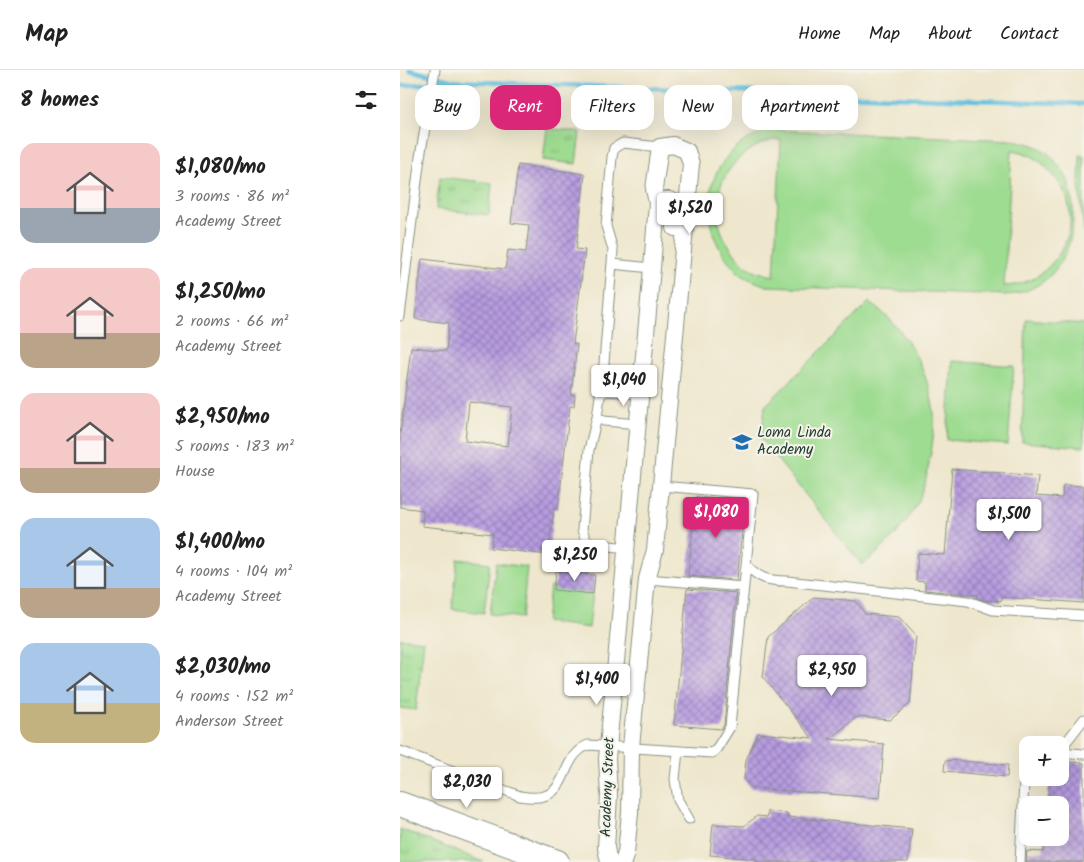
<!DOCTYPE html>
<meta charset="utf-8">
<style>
:root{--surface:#fff;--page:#f6f6f6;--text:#222;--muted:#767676;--line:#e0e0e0;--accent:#db2777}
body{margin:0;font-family:Kalam,sans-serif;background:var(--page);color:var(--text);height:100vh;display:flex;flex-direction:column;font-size:19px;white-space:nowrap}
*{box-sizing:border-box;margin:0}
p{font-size:16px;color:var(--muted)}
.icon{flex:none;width:28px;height:28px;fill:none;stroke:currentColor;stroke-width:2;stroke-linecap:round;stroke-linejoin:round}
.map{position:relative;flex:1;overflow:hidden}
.side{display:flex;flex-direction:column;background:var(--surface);width:400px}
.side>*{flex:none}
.banner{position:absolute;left:15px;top:15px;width:475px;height:45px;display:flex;gap:10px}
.tools{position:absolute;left:619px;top:666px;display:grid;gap:10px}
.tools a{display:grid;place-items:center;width:50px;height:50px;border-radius:10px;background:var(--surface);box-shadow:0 5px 20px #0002;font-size:25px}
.price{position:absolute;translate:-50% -42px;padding:0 11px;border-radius:5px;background:#fff;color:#222;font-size:16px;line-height:32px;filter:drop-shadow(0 1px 2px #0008)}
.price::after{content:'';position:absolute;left:50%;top:30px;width:15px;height:11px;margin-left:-8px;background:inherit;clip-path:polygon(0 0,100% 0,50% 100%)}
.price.on{background:var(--accent);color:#fff}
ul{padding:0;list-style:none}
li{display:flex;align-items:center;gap:15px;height:125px;padding:0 20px}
li span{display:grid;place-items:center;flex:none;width:140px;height:100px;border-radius:15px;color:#555}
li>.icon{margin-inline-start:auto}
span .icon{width:60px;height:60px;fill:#fffc;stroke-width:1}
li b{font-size:21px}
h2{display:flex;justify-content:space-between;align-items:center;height:60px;padding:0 20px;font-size:21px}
.tag{padding:0 18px;border-radius:15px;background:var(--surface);box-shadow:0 5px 20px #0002;font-size:18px;line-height:45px}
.tag.on{background:var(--accent);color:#fff}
header{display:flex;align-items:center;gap:30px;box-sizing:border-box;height:70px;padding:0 25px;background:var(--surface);border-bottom:1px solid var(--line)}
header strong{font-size:24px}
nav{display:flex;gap:28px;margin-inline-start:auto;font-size:18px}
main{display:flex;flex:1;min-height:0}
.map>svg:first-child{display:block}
.park{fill:url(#park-tufts);stroke:#5e8c62}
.pitch{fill:#9edc91;stroke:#5e8c62;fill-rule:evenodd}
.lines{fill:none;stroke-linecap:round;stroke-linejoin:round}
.stream{stroke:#61bfdf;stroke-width:4.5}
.building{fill:url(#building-cross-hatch);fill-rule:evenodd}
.service-casing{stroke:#869280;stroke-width:11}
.minor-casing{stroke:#869280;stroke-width:18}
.secondary-casing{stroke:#869280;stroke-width:26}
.service{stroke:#fff;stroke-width:9}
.minor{stroke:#fff;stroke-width:16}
.secondary{stroke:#fff;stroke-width:24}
.labels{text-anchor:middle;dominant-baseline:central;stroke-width:4;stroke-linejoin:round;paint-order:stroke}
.poi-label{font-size:15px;fill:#1f3d34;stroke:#f7f3e8;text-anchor:start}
.street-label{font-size:15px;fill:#1f3d34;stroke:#f7f3e8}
</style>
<header>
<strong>Map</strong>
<nav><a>Home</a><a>Map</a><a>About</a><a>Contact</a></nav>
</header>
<main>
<section class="side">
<h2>8 homes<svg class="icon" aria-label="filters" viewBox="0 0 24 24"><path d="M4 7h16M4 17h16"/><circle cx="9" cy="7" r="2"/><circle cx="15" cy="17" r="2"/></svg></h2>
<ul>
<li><span style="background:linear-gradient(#f6c9c9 65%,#9aa5b1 0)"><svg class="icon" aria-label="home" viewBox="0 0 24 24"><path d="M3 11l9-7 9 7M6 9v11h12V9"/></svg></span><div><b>$1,080/mo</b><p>3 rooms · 86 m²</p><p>Academy Street</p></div></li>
<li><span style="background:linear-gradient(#f6c9c9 65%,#b9a48a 0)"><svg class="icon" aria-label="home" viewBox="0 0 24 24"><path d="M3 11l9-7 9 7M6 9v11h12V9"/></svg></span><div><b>$1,250/mo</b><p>2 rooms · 66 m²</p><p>Academy Street</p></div></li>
<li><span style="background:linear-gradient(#f6c9c9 75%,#b9a48a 0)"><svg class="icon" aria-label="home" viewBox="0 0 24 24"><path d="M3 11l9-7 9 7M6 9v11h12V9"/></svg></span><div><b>$2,950/mo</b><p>5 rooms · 183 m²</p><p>House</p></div></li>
<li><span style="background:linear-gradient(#a9c7e8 70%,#b9a48a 0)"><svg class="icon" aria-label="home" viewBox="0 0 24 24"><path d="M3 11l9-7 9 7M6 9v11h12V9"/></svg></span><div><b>$1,400/mo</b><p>4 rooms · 104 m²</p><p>Academy Street</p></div></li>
<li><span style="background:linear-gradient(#a9c7e8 60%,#c2b280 0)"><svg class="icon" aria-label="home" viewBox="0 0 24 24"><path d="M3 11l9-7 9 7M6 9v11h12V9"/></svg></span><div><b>$2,030/mo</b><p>4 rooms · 152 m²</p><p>Anderson Street</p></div></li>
</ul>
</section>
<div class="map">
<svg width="684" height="792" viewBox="0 0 684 792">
<defs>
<pattern id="park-tufts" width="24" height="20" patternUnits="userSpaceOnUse" patternTransform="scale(1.25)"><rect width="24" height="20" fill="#9edc91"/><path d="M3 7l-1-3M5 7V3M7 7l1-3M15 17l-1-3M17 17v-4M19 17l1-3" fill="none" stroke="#80b477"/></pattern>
<pattern id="building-cross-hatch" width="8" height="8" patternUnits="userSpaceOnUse" patternTransform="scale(1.25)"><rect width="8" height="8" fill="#b79ce0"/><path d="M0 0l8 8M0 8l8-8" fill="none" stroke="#9480b6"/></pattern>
</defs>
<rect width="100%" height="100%" fill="#f7f3e8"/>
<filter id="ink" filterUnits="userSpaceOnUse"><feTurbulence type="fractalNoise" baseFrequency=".02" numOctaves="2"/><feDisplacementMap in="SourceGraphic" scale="10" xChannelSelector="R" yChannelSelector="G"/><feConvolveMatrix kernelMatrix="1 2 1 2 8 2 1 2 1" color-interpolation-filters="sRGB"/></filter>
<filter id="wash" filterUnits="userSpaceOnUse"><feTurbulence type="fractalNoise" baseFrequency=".0096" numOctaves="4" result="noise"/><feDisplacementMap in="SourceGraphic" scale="20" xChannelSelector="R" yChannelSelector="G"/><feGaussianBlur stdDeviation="1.12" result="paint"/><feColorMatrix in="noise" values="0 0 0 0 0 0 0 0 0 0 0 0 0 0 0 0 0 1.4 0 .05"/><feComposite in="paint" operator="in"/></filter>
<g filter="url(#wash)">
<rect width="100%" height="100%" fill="#eee7cd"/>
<!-- park -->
<path class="park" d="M147 58 180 62 176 94 143 90Z
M40 107 92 113 89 145 36 139Z
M0 568 24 571 16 640 0 638Z
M0 759 84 792H0Z"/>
<!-- pitch -->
<path class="pitch" d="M375 60 613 70C623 72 633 74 642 79 653 86 660 97 667 108 684 158 666 218 608 225L366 216C358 212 346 209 339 203 332 197 327 189 322 182 291 133 317 69 375 60ZM374 70H381L374 206C364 204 354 201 345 195 338 189 333 182 328 174 301 132 327 81 374 70ZM612 80C628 82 641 90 651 103 660 112 667 124 669 137 677 175 643 216 604 216Z
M680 85 684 86V163L679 114Z
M469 232C506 257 529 301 534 344 535 360 532 378 529 393 527 405 524 419 519 430 506 456 485 478 462 495L361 369 365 336Z
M626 249 684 254V377L622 372Z
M552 291 614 296 608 375 547 370Z
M58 489 90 493 84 543 52 539Z
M96 493 127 497 122 548 90 544Z
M150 517 193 522 189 558 146 552Z"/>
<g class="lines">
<!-- stream -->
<path class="stream" d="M9 0 55 11 684 34
M0 16 51 11"/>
</g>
<g id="blocks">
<!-- building -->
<path class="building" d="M118 95 185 104 176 179 185 180 173 274H177L171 325H175L174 336H170L158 439H154L148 485 91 478 93 464 22 456 23 440 0 437V365L11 277 46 281 49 253 15 249 22 189 105 199 108 180 126 182 129 155 111 153ZM69 332 112 337 108 376 65 371Z
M552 399 638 406 636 426 662 428 663 415 684 416V533L601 527V531L583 530 577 528 578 525 525 520V512L516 511 518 483 545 485Z
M296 427 345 432 337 510 288 506Z
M156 501 195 505 193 524 154 520Z
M287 519 336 523 324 655 321 659 274 655Z
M414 527 456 531 465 544 499 547 516 566 510 634 490 650 457 647 429 669 484 674 480 728 351 718 344 709 346 690 358 663 412 668 363 607 368 567Z
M550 690 608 695 607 707 544 701 545 691H550Z
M660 691 684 693V792H626L627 781 643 782 645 768H660V735H647L650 708H660Z
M367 741 387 743 388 747 512 759 508 792H356V789L310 785 313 754 344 756 357 746 367 747Z"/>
</g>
</g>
<g filter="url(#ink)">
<use href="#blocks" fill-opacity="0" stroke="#869280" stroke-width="1"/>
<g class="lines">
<defs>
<path id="service" d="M212 194 252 198
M0 246 20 87 35 0
M200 324 207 321 241 324
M197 347 204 351 238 354
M227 478 193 474 186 470 182 460 189 380 197 347 203 306 213 180 206 156 212 87 214 78 223 73 260 77
M346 495C360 509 368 511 387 511L568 531 593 540 684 546
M247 509 344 517
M660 680 684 649
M0 681 120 726C174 736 155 689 188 675L312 683 317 678 330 657 353 424 261 416
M278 681 275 709 278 730 289 749
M660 682 684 684
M620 792 625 692 628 689"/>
<path id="minor" d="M257 133C280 122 276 143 275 158
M209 792 206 778 209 725 207 689 252 198 257 133 254 119 260 77 273 75 287 81 291 94 255 480 247 509 231 677 230 743 226 783 223 792"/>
<path id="secondary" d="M0 734 157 792"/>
</defs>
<!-- service casing -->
<use href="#service" class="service-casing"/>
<!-- minor casing -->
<use href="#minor" class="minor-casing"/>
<!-- secondary casing -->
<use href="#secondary" class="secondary-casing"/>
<!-- service -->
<use href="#service" class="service"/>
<!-- minor -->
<use href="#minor" class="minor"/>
<!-- secondary -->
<use href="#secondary" class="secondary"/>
</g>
</g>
<!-- icons -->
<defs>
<symbol id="school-bare" viewBox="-9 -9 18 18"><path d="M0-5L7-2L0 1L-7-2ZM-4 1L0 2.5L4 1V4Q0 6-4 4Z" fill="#1f6fb2" stroke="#f7f3e8" stroke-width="2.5" paint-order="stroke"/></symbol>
</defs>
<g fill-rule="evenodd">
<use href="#school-bare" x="328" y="358" width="28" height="28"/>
</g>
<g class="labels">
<!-- poi labels -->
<g class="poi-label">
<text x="357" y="363">Loma Linda<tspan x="357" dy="17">Academy</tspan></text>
</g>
<!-- street labels -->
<g class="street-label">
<text transform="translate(208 717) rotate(-88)">Academy Street</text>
</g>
</g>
</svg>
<div class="tools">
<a>+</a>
<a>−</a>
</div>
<b class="price" style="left:290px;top:165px">$1,520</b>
<b class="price" style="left:224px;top:337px">$1,040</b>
<b class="price on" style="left:316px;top:469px">$1,080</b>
<b class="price" style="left:609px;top:471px">$1,500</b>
<b class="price" style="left:175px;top:512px">$1,250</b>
<b class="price" style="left:432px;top:627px">$2,950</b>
<b class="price" style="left:197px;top:636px">$1,400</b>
<b class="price" style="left:67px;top:739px">$2,030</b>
<div class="banner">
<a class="tag">Buy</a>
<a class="tag on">Rent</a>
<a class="tag">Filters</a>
<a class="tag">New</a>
<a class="tag">Apartment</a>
</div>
</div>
</main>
